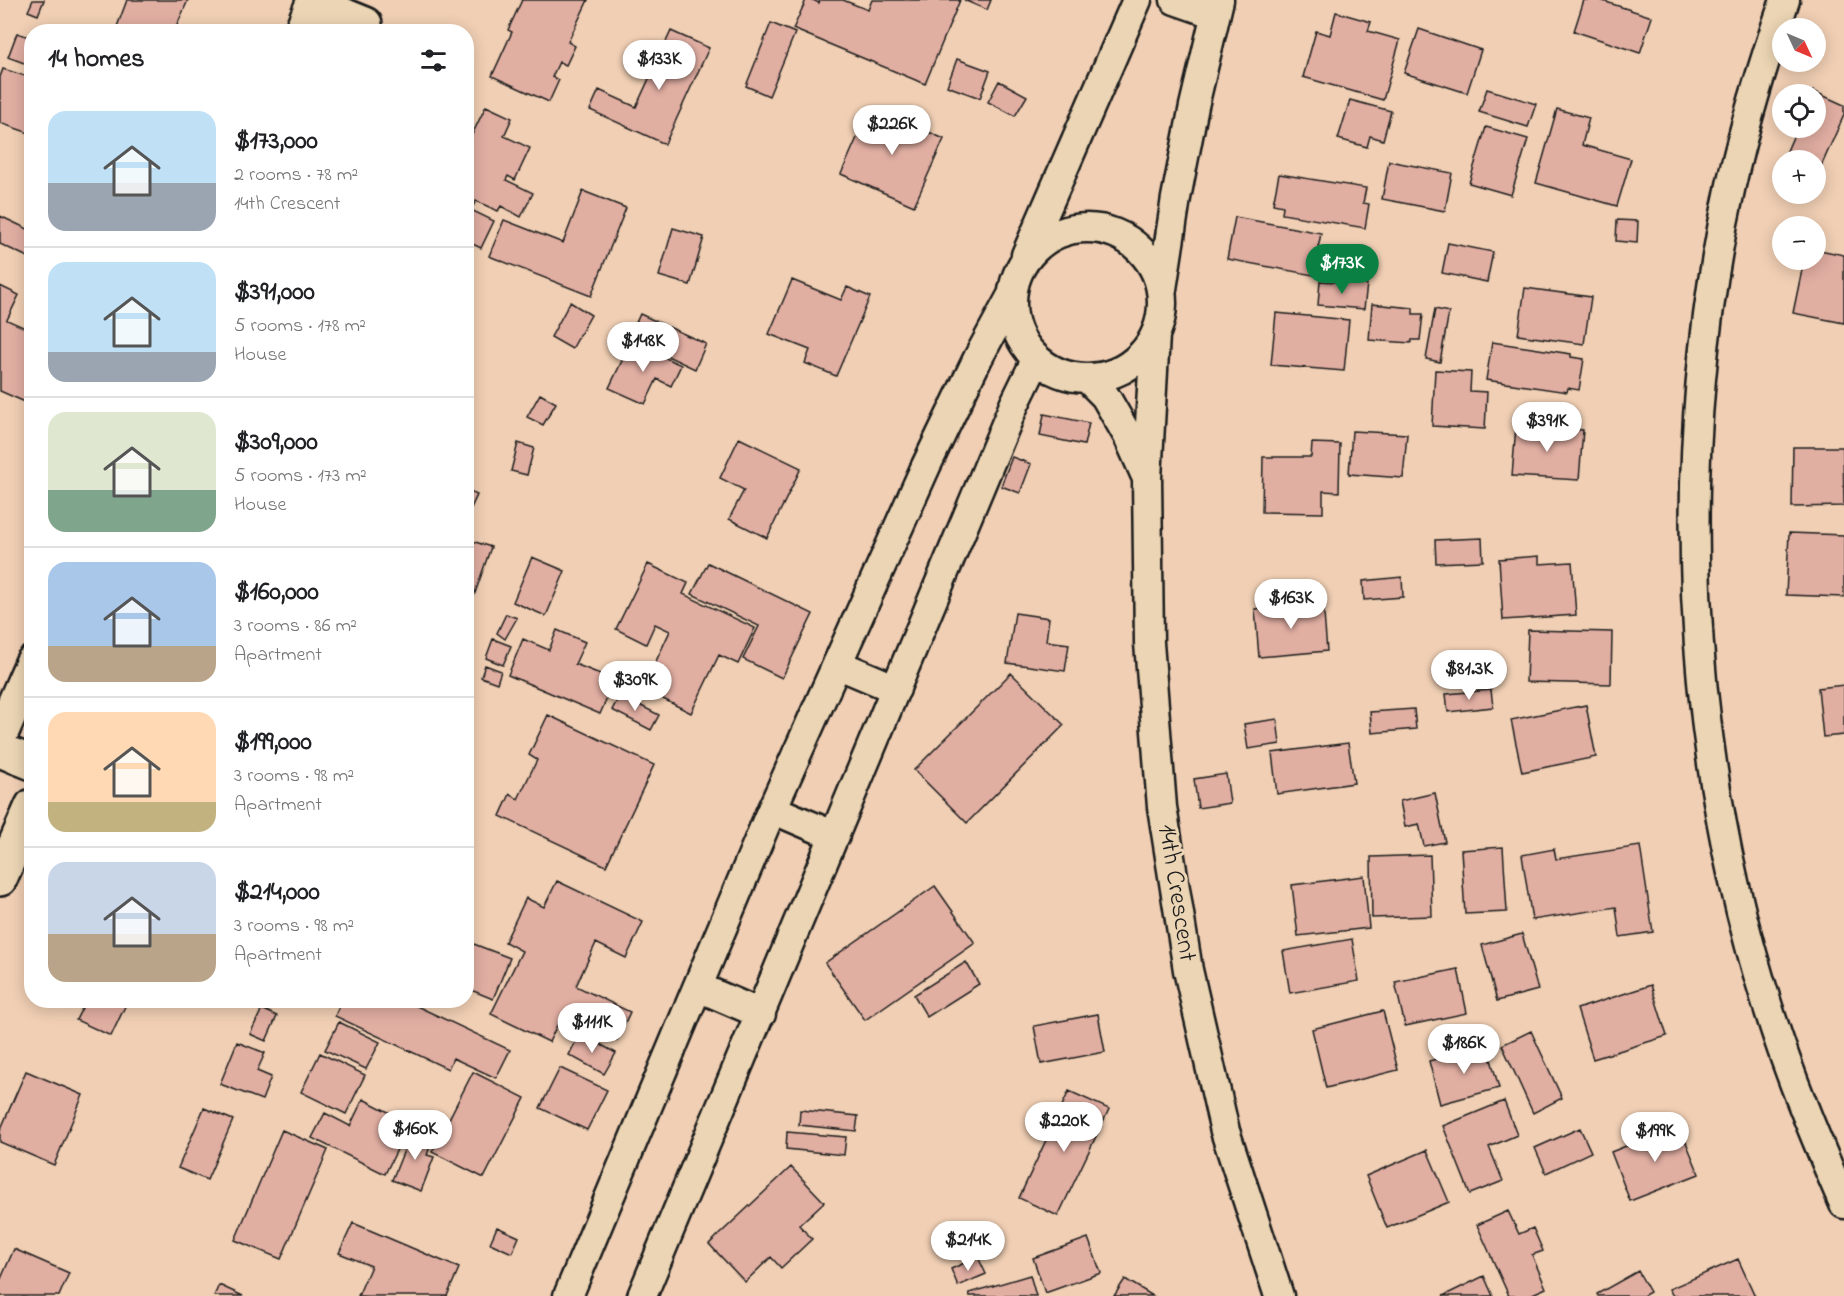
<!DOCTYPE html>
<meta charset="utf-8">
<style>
:root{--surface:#fff;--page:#f6f6f6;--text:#202124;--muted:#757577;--line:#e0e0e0;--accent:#0b8043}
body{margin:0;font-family:"Indie Flower",sans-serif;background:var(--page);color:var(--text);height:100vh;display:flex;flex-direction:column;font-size:22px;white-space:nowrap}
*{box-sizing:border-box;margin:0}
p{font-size:20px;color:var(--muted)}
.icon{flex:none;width:33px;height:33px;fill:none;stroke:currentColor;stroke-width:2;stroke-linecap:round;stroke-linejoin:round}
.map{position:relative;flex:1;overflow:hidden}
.drawer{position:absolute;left:24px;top:24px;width:450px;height:984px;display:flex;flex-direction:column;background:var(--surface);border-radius:24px;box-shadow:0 3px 15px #0003}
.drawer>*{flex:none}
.needle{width:39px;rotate:134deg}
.controls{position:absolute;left:1772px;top:18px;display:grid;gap:12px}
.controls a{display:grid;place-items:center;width:54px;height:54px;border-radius:50%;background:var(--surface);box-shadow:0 3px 15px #0003;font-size:30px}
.price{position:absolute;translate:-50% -51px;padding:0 14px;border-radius:21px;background:#fff;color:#222;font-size:20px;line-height:39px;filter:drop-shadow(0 2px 3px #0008)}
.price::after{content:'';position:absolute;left:50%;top:36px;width:18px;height:14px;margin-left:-9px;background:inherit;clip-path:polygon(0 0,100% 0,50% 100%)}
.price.active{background:var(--accent);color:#fff}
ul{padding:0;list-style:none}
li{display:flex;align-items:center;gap:18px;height:150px;padding:0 24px}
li+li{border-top:2px solid var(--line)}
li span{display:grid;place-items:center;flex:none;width:168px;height:120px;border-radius:18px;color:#555}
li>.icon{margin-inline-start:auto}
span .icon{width:72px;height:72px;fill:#fffc;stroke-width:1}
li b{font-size:26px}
h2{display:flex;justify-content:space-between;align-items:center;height:72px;padding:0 24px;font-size:26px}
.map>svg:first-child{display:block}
.building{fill:#e1aea2;stroke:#1c1c1c;stroke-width:1.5}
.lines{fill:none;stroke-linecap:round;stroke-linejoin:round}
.street-casing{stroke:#1c1c1c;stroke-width:33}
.secondary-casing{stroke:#1c1c1c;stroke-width:38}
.street{stroke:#ebd5b4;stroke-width:28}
.secondary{stroke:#ebd5b4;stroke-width:33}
.labels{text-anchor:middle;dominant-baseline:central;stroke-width:6;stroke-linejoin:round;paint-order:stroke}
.street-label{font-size:26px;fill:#1c1c1c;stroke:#ebd5b4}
</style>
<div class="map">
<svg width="1844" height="1296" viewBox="0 0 1844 1296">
<rect width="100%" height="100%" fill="#f0cfb4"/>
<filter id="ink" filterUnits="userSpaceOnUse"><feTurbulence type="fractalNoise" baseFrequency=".0167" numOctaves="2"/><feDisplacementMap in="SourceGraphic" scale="12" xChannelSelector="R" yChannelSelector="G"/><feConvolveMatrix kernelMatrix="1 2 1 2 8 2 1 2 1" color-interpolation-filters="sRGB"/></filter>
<g filter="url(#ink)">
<!-- building -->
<path class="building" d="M33 0H44L38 15 28 11Z
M127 0H188L174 32H115Z
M522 0H588L568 42 575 46 566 65 559 62 552 77 559 80 549 102 492 76 512 32 508 30Z
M806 0H813L819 3 820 0H843L868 10 872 0H960L925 84 793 29Z
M964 0H991L987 10Z
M1584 0H1600L1652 17 1640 53 1574 31Z
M1336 12 1371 22 1368 31 1400 40 1383 100 1303 77 1316 31 1330 35Z
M771 23 795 33 769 96 746 86Z
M1419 29 1481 50 1467 93 1404 73Z
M671 31 709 48 665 144 590 110 599 90 636 107Z
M17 33 32 38V66L8 57Z
M957 59 990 71 980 98 947 86Z
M3 69 32 78 30 96 32 97V134L0 123V77Z
M999 81 1027 96 1015 116 988 102Z
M1487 89 1536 104 1528 127 1479 112Z
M1813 91 1844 105V115L1815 180V160H1783L1797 128H1815V94H1812Z
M1350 100 1391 111 1383 140 1370 136 1367 147 1338 139Z
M486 106 512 118 504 136 530 148 515 180 508 176 506 180 533 193 521 217 501 206 498 211 476 201 471 210 494 221 481 248 466 241V147Z
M871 106 944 139 914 206 841 174Z
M1557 109 1589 118 1582 145 1631 159 1617 206 1536 183Z
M1486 127 1528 139 1511 195 1469 183Z
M1389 161 1452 173 1445 211 1382 199Z
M1279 174 1366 188 1363 203 1369 204 1365 228 1282 214 1283 206 1273 204Z
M583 191 626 208 591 296 489 256 504 220 563 243Z
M0 216 32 231V259L0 244Z
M1235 217 1321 233 1313 275 1227 259Z
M1617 220 1638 221 1637 243 1616 241Z
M673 228 704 237 690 285 659 276Z
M1448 243 1493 252 1487 282 1442 273Z
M1815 249 1844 255V323L1793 313 1804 260H1815Z
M792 280 841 300 847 287 870 297 836 376 805 363 810 350 769 334Z
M1320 281 1367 284 1364 309 1318 305Z
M0 286 19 295 7 320 32 331V405L0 391Z
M1525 288 1591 297 1584 344 1518 335Z
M570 302 591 315 572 349 551 337Z
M1372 304 1413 308V314H1423L1420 340H1412L1411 343 1369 340Z
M1435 309 1449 312 1440 362 1426 359Z
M1276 313 1349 320 1344 371 1271 365Z
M640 314 706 344 695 369 629 338Z
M631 342 681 365 671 386 657 379 645 404 609 388Z
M1492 342 1571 354V357L1584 359 1579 390 1568 388 1567 392 1486 380Z
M1435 370 1471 372 1470 391 1487 392 1485 429 1432 426Z
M540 394 556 403 543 425 527 417Z
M1044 414 1089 423 1084 445 1040 436Z
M1516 426 1583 430 1579 480 1512 476Z
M1352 431 1407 434 1403 478 1349 474Z
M739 438 801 468 767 538 729 519 744 490 720 478Z
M518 443 534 448 527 475 511 471Z
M1312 443 1340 444 1339 492 1323 491V513L1262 512 1263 457H1311Z
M1793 447H1843L1844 506 1792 507Z
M1012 457 1031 464 1020 493 1001 486Z
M466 490 477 495 471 508 466 506Z
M1789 533 1844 535V597L1786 595Z
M1482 538 1483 561 1436 563 1435 540Z
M469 540 491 547 474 596 466 593V546Z
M1539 556V564L1572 562 1576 615 1503 620 1499 559Z
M532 557 565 571 546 616 513 602Z
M708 563 813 614 782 678 743 659 759 626 692 594Z
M648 564 688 583 683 594 755 628 738 664 719 655 691 713 643 689 670 631 655 624 646 644 616 629Z
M1402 577 1403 597 1364 600 1363 581Z
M1323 602 1327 651 1259 657 1255 609Z
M1015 613 1049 618 1046 641 1069 644 1065 671 1007 663Z
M506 614 517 618 505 639 497 633Z
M557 630 585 642 575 664 615 680 600 714 508 675 523 639 549 650Z
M1528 630 1612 632 1611 684 1526 682Z
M493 639 511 646 503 665 486 658Z
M485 665 501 671 497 683 481 677Z
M1011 673 1064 725 967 823 914 770Z
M1844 685V735L1823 737 1818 688Z
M1491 690 1493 707 1448 712 1446 694Z
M620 695 659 715 651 730 612 710Z
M1586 705 1596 757 1522 772 1511 720Z
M1414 709 1416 729 1372 733 1370 712Z
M548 715 654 765 606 866 500 816 510 794 518 799 537 760 529 755Z
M1277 719 1280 744 1248 749 1244 724Z
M1348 743 1354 783 1277 794 1272 753Z
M1226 774 1230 803 1198 808 1194 779Z
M1435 793 1445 842 1424 846 1419 824 1405 827 1400 801Z
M1640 846 1653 932 1620 937 1616 907 1532 920 1522 855 1554 849 1556 859Z
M1503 847 1507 912 1465 914 1461 850Z
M1430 855 1432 916 1372 918 1371 857Z
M1364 876 1369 928 1298 936 1292 885Z
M557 881 643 922 626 958 596 943 576 986 630 1012 617 1040 580 1023 577 1028 560 1019 549 1042 491 1014 522 951 505 942 526 898 544 907Z
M935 886 975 943 865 1020 825 963Z
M1522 934 1538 990 1497 1001 1482 945Z
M1352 939 1359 981 1290 993 1283 951Z
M466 941 510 958 493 999 466 988Z
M966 962 979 984 927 1017 914 995Z
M1458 969 1467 1013 1405 1026 1395 982Z
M1651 985 1667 1036 1593 1059 1577 1009Z
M86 1000H128L111 1036 76 1020Z
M342 1000H404L510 1050 496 1078 453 1058 448 1069 335 1016Z
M262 1009 277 1016 266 1041 250 1034Z
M1383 1011 1398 1070 1326 1088 1312 1029Z
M1098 1014 1105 1052 1041 1064 1034 1026Z
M339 1022 380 1042 366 1069 325 1050Z
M1531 1031 1562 1098 1533 1113 1502 1045Z
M580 1033 616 1053 604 1074 569 1055Z
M237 1042 265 1053 257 1071 271 1077 262 1100 220 1084Z
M1487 1045 1499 1088 1440 1104 1429 1061Z
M320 1053 365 1075 346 1114 301 1092Z
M560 1068 607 1090 587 1130 540 1108Z
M26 1071 83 1095 54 1165 0 1142V1131Z
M473 1072 525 1098 484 1178 432 1152Z
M1069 1091 1109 1109 1058 1216 1019 1198Z
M363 1099 410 1123 385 1174 312 1138 325 1113 350 1126Z
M1504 1101 1517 1135 1489 1147 1503 1181 1470 1194 1443 1126Z
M204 1108 233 1120 207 1180 178 1168Z
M800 1110 858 1116 856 1131 799 1125Z
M1679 1125 1699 1174 1630 1201 1611 1152Z
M413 1128 434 1136 427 1155 434 1157 421 1191 392 1180Z
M1580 1128 1591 1152 1546 1173 1535 1148Z
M282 1130 328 1150 281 1259 235 1240Z
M787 1132 846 1137 844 1155 786 1149Z
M1427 1150 1449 1202 1387 1228 1366 1176Z
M791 1167 824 1202 799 1225 812 1239 781 1268 771 1257 745 1282 709 1244Z
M1508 1211 1519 1234 1533 1228 1543 1251 1532 1255 1546 1288 1528 1296H1509L1477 1225Z
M353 1223 459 1268 447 1296H358L371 1266 339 1253Z
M497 1227 519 1237 512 1253 490 1243Z
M1088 1238 1101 1273 1045 1293 1033 1258Z
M14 1249 69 1273 59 1296H0V1281Z
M978 1257 986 1274 958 1286 951 1269Z
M1738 1259 1755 1296H1673L1669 1289Z
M1638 1271 1650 1292 1643 1296H1598L1597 1294Z
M1030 1275 1036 1296H970L969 1293Z
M1484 1276 1493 1296H1443Z
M1125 1279 1153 1296H1114Z
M219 1285 243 1296H214Z"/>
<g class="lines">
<defs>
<path id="street" d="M1175 0 1215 14
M1785 0C1764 61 1745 122 1731 185 1672 451 1685 747 1768 1007 1789 1075 1816 1139 1844 1204
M1012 303a75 75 0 1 1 150 0a75 75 0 1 1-150 0Z
M1026 255 1137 0
M1162 289 1176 198 1194 106 1219 0
M1155 335 1147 478 1149 643 1162 807 1188 970 1225 1131 1279 1296
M1088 379 1105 396 1128 436 1145 474
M837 664 896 689
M772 809 835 836
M698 987 761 1014
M568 1296 769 816 926 466 978 358 1011 297
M642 1296 1014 405 1036 360"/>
<path id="secondary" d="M313 3 365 24
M301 32 314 0
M0 736 32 663
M0 750 32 763
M0 879 32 806"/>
</defs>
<!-- street casing -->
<use href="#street" class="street-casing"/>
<!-- secondary casing -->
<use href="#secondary" class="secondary-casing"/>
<!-- street -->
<use href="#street" class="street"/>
<!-- secondary -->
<use href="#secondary" class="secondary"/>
</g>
</g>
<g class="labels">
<!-- street labels -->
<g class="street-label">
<text transform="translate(1176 893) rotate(81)">14th Crescent</text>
</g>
</g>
</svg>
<div class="controls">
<a><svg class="needle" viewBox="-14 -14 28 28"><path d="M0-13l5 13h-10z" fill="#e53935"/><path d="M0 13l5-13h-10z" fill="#757577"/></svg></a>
<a><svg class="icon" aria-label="locate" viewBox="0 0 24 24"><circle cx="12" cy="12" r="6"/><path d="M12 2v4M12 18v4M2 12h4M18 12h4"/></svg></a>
<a>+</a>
<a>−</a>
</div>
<b class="price" style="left:659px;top:91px">$133K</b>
<b class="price" style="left:892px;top:156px">$226K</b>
<b class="price active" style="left:1342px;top:295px">$173K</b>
<b class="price" style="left:643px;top:373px">$148K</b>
<b class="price" style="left:1547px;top:453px">$391K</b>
<b class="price" style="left:1291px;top:630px">$163K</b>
<b class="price" style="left:1469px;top:701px">$81.3K</b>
<b class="price" style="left:635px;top:712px">$309K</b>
<b class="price" style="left:592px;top:1054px">$111K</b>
<b class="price" style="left:1464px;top:1075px">$186K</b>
<b class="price" style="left:1064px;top:1153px">$220K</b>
<b class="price" style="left:415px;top:1161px">$160K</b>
<b class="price" style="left:1655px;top:1163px">$199K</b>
<b class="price" style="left:968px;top:1272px">$214K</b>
<section class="drawer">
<h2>14 homes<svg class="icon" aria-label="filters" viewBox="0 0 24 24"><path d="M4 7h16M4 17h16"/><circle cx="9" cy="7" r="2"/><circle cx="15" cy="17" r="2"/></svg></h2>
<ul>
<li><span style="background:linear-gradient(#bfe0f5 60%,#9aa5b1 0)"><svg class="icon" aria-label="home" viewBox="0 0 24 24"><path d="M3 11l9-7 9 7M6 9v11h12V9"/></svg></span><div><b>$173,000</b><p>2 rooms · 78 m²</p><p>14th Crescent</p></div></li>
<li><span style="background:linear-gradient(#bfe0f5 75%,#9aa5b1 0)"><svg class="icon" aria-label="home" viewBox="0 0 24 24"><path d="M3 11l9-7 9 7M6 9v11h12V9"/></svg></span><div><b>$391,000</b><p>5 rooms · 178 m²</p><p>House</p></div></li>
<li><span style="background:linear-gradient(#dfe7d0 65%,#7fa58c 0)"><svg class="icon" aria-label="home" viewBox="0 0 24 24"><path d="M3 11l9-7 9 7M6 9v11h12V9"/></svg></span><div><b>$309,000</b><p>5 rooms · 173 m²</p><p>House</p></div></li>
<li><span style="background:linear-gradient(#a9c7e8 70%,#b9a48a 0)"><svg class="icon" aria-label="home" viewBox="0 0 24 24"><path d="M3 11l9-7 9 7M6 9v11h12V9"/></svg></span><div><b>$160,000</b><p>3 rooms · 86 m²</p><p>Apartment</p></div></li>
<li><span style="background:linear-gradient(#ffd9b3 75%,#c2b280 0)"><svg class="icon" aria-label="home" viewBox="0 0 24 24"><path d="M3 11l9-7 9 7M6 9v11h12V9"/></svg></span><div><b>$199,000</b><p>3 rooms · 98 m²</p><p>Apartment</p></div></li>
<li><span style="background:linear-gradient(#c9d6e8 60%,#b9a48a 0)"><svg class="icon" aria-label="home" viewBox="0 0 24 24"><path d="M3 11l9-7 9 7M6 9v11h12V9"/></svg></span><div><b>$214,000</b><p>3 rooms · 98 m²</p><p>Apartment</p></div></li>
</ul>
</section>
</div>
